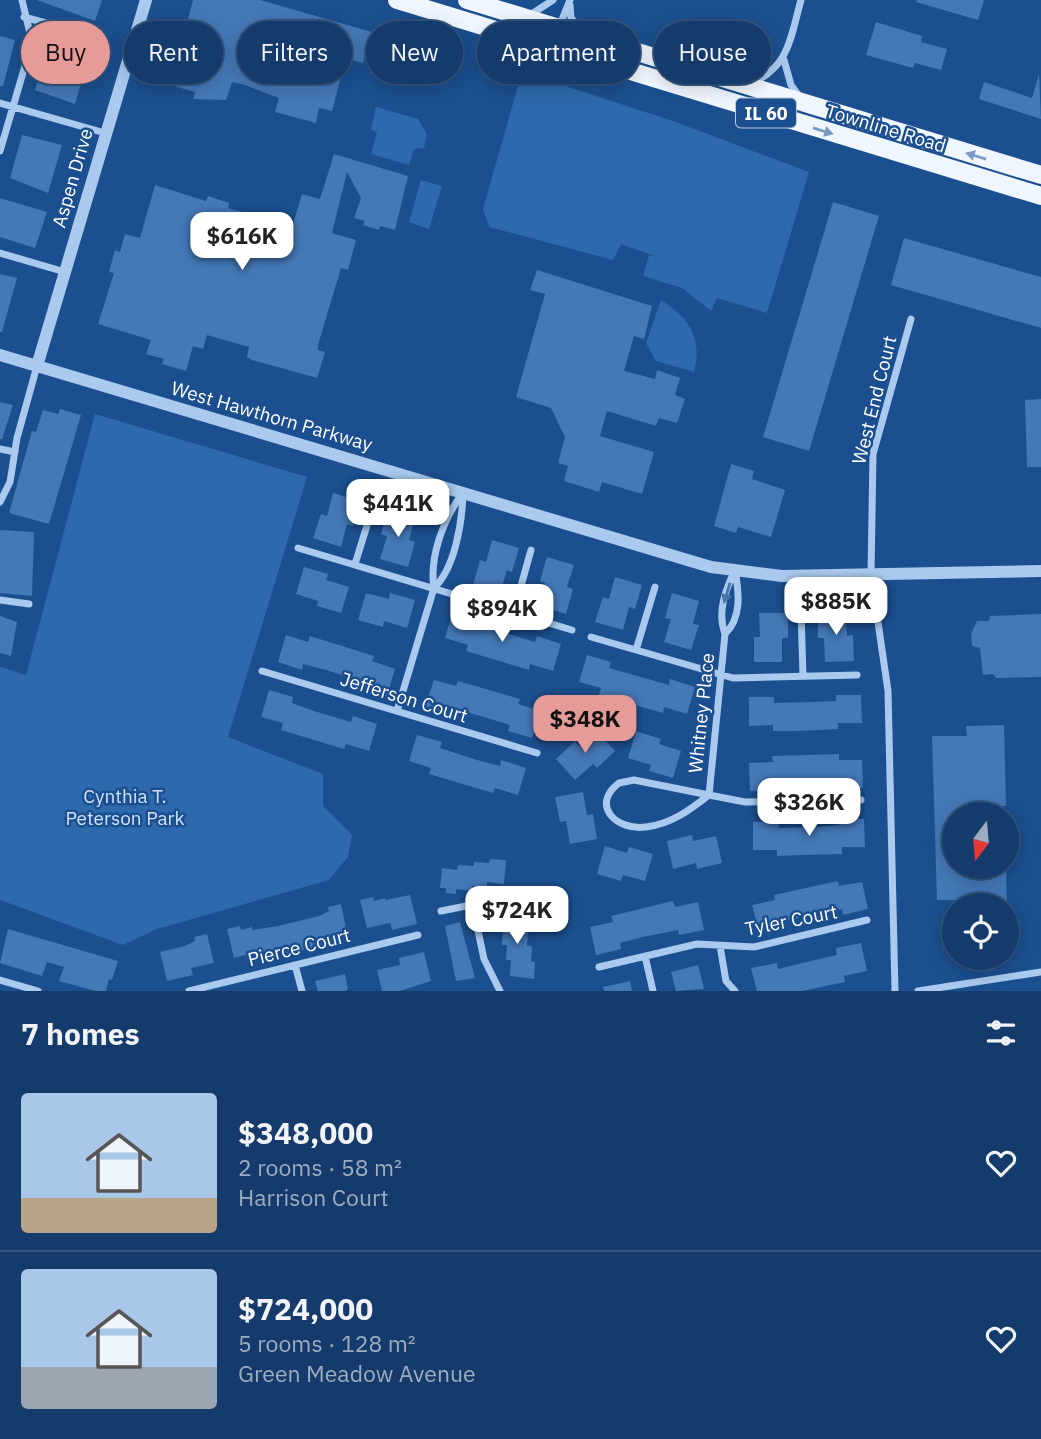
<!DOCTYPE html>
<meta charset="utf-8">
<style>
:root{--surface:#143b6b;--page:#214673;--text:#f1f3f6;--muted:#9dadc1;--line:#33557e;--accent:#e69b98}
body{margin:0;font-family:"IBM Plex Sans",sans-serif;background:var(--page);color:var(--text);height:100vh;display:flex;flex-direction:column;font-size:26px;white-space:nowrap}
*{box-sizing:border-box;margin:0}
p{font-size:23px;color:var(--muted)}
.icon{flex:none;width:38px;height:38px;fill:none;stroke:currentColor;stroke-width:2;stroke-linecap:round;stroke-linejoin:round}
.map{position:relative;height:991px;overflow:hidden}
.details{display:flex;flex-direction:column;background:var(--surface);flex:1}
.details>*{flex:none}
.banner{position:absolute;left:21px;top:21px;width:999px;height:63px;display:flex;gap:14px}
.needle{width:46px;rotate:196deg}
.fabs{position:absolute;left:942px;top:802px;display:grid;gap:14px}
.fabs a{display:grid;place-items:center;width:77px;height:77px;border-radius:50%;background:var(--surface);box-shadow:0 4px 18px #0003,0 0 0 2px var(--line);font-size:35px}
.price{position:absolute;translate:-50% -60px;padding:0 16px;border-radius:14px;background:#fff;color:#222;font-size:23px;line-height:46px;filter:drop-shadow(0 2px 4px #0008)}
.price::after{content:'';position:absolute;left:50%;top:42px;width:21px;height:16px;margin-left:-10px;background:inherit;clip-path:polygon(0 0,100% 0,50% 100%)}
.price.on{background:var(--accent);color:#111}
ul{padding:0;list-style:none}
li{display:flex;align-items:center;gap:21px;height:175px;padding:0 21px}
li+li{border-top:2px solid var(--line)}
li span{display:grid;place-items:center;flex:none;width:196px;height:140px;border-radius:7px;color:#555}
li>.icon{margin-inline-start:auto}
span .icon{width:84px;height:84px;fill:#fffc;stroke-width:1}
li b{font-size:30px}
h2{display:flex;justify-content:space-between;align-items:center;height:84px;padding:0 21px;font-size:30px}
.tag{padding:0 24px;border-radius:32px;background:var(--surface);box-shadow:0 4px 18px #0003,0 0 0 2px var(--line);font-size:24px;line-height:63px}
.tag.on{background:var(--accent);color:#111}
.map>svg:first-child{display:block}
.green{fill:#2e69ad}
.building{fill:#4478b7}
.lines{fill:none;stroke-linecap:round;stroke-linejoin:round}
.minor{stroke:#a9c9ee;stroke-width:7}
.tertiary{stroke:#a9c9ee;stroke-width:12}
.primary{stroke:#f0f6ff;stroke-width:18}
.oneway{fill:#7b9ac1}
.oneway2{fill:#4674ac}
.labels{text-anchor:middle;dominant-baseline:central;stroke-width:5;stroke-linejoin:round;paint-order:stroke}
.shield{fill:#1b4f8f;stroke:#bbcadd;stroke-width:2}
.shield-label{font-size:18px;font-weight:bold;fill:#fff}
.street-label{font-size:19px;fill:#fff;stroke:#1b4f8f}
.park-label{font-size:19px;fill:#cfe3fa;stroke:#1b4f8f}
</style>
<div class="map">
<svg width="1041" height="991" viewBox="0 0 1041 991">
<rect width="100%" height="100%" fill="#1b4f8f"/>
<!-- green -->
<path class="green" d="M522 72 673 121 809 172 767 313 717 298 711 311 682 288 643 276 649 255 658 257 621 244 613 260 489 227 483 209Z
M376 107 418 119 427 134 424 148 414 149 409 165 371 154 377 132 371 130Z
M421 180 442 186 429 229 409 222Z
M661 300C689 318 703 338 694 372L656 361 646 343Z
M95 414 307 477 228 737 323 774V806L352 835 348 857 329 880 157 929 123 945 0 900V667L26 675Z"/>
<!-- building -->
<path class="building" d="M37 0H102L95 21Z
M193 0H260L372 32 363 63 346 58 332 111 319 108 316 123 275 112 279 98 242 84 232 82 226 100 193 99 195 92 170 85Z
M917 0H984L978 20 916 2Z
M876 22 922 36 921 42 947 49 941 70 915 63 913 68 866 55Z
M0 36 15 40 3 86H0Z
M49 45 89 57 75 104 35 90Z
M1039 74 1041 119 979 99 984 82 1032 98Z
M22 135 62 145 48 193 10 178Z
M334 154 408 176 395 230 380 226 379 230 363 225 365 221 354 218 361 198 347 172 332 233 356 240 348 270 341 268 318 345V350L325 352 317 378 252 360 247 357 249 347 207 335 203 349 193 346 186 371 162 364 164 359 146 354 151 340 98 324 114 273 109 272 115 250 120 252 125 234 140 238 155 185 206 201 208 196 229 203 228 208 261 217 257 232 260 236 288 241 302 194 320 199Z
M0 198 47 212 35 248 0 237Z
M833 202 879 216 809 451 763 437Z
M904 238 1041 277V328L891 285Z
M537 270 652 306 644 339 634 336 624 371 655 379 657 370 680 378 675 395 685 399 677 423 659 418 656 426 607 411 600 436 654 452 642 494 602 482 599 492 564 481 568 466 558 463 565 437 551 408 516 397 545 294 530 290Z
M0 274 17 278 2 332H0Z
M1041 399V467H1027L1025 400Z
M0 402 13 405 2 439H0Z
M60 409 81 415 49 524 9 513 32 431 36 432 43 410 58 414Z
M731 464 754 471 752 479 785 490 771 537 738 527 736 533 714 526Z
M333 493 360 501 353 526 347 524 341 547 313 538 321 514 327 516Z
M388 510 415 518 409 540 415 542 408 567 380 559 387 536 381 534Z
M0 530 34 532 32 596 0 593Z
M492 540 519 548 512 572 507 570 500 593 473 585 480 560 486 562Z
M547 557 574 565 567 587 573 589 566 614 539 606 545 583 540 581Z
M304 567 328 574 326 580 349 587 341 613 317 606 318 601 296 594Z
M615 577 642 585 635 609 629 607 623 630 595 622 603 597 609 599Z
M366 593 389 599 390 593 415 600 407 628 384 621 383 627 358 620Z
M672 593 699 601 693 624 699 625 691 650 664 642 671 619 665 618Z
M453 611 478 619 476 624 499 631 535 642 537 636 561 644 553 671 530 664 529 670 466 651 468 645 445 638Z
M759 613H788V638H782V662H754V637H760Z
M818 613H846L847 636 853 635 854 661 825 662 824 638H818Z
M1041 614V677L996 678 993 674 983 675 980 648 972 646 971 634 977 621H989L990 616Z
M0 616 17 622 11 656 0 653Z
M286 635 308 642 310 636 374 656 372 661 395 669 387 696 362 688 364 682 326 670 303 664 302 670 278 662Z
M587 655 611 662 609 668 669 685 670 679 695 687 687 714 664 707 663 713 599 695 601 688 579 682Z
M434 680 456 686 458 681 520 699 518 704 541 711 532 738 508 731 510 725 474 714 451 708 449 714 425 706Z
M269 690 293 697 292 703 314 711 351 722 353 716 377 724 369 751 346 744 344 749 281 730 283 723 261 717Z
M836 695H861L862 723H838V729L798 731H773V725L749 726V697H774V703L812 702 836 701Z
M1004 725 1006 806 966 807V814H954V866H1006L1007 905H974V900H937L932 736H967L966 726Z
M596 730 615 751 597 768 593 764 575 780 556 759 575 741 579 746Z
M636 731 661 739 659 744 681 751 673 778 649 771 651 765 628 758Z
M417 735 442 742 440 748 477 760 500 766 501 760 526 768 518 795 495 788 493 793 429 774 431 768 409 761Z
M839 754V760H862L863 788 838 789 837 783H798L775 784V790L750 791 749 763 773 762 772 756Z
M583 792 587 815 593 814 597 839 570 844 566 821 560 822 555 797Z
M839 819H864L865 847H842V854L802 855 777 856V850H753V822L778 821 779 828 816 827 839 825Z
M692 835 693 841 716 836 722 863 697 869 696 863 673 869 667 841Z
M605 846 627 853 629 847 653 854 645 881 623 875 621 881 597 874Z
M490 859 506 860 504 884 487 882V887L472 886V891L456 889V894L446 893V888H440L442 868 457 870 458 865 474 866V862L489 863Z
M838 881 839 886 862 882 868 909 843 915 842 909 819 913 782 922 784 928 759 933 752 905 775 900 774 895Z
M410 895 417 924 392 930 390 923 367 928 360 900 373 897 374 901 385 898V900Z
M673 901 675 907 698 902 704 930 679 935 678 930 643 937 620 943 621 949 596 955 590 927 613 922 611 916Z
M341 904 347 933 325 938 326 945 259 959 257 952 234 958 227 929 240 926 241 930 252 927V930L278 926 319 916 329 911 328 907Z
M505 913 524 914 523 930H528L527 946H532L531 961 535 962 534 979 510 976 511 960H506L507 945H502L503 929H499L500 919H504Z
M460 922 475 978 456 981 445 926Z
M8 929 118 961 112 980 109 979 106 991H95L59 981 64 967 47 962 42 976 0 963Z
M207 934 214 963 191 968 193 975 167 981 160 952 185 946 195 941 194 937Z
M861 943 867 971 844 976 845 982 802 991H757L751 968 777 963 778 969 815 960 837 955 836 948Z
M424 952 431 981 400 991H382L377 970 400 965 399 958Z
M698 965 704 989 676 991 671 972Z
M345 974 348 989 346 991H318L315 981Z
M630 981 632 991H604L603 987Z"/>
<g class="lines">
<!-- minor -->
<path class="minor" d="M570 5 571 18 582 30
M24 17 90 35
M527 17 553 0
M535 37 559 27 570 0
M784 60 791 85 800 97
M751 84C790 65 790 39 801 0
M0 103 105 133
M0 151 32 42 22 0
M0 253 65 272
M0 449 15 452
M0 502 10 482 17 438 37 366
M298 548 572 630
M355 564 374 503
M434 588C455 568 462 523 463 494
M0 600 29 604
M514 611 531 550
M801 611 803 676
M725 634C742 618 739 592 735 570 725 591 717 612 725 634L709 795 745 802 861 800
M591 637 733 678 857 675
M636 650 655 587
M262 671 537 753
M397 711 434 588C429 557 444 517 463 493
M634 780 709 795C690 810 671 824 646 827 616 831 590 805 619 783Z
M473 907 484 959 500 991
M441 911 527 894
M720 946 726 981 735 991
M645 956 653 991
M295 965 302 991
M599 967 697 944 754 947 867 920
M0 980 38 991
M189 991 418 935
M895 991 888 691 871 574 873 454 911 319
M918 991 1041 972"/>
<!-- tertiary -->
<path class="tertiary" d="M0 355 711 567 782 576 1041 571
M37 366 146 0"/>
<!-- primary -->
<path class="primary" d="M397 0 1041 196
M467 0 1041 175"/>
</g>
<!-- one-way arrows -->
<defs><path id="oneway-solid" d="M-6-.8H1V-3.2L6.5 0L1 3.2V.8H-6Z" transform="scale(1.75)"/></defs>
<g class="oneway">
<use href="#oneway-solid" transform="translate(823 131) rotate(17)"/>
<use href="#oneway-solid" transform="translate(976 156) rotate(-163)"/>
</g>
<use class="oneway2" href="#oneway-solid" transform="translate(727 593) rotate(107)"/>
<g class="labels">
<!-- shield labels -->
<rect class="shield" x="736" y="98.5" width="60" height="29" rx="5"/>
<g class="shield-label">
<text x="766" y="113">IL 60</text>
</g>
<!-- street labels -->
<g class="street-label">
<text transform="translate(886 128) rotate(17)">Townline Road</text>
<text transform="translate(72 178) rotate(-74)">Aspen Drive</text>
<text transform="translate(874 400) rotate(-76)">West End Court</text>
<text transform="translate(272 416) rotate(16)">West Hawthorn Parkway</text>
<text transform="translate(404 697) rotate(17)">Jefferson Court</text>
<text transform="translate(701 713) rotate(-84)">Whitney Place</text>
<text transform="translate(791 920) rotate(-11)">Tyler Court</text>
<text transform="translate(299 947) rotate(-14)">Pierce Court</text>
</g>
<!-- park labels -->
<g class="park-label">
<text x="125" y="796">Cynthia T.<tspan x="125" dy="22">Peterson Park</tspan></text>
</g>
</g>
</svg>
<div class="fabs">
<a><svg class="needle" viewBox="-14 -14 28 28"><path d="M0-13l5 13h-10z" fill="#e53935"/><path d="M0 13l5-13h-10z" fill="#9dadc1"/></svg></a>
<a><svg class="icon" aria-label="locate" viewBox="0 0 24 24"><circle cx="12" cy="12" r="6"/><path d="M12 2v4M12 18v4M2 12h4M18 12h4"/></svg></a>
</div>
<b class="price" style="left:242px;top:272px">$616K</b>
<b class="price" style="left:398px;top:539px">$441K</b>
<b class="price" style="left:836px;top:637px">$885K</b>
<b class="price" style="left:502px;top:644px">$894K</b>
<b class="price on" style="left:585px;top:755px">$348K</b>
<b class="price" style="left:809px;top:838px">$326K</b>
<b class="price" style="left:517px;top:946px">$724K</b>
<div class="banner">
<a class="tag on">Buy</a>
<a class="tag">Rent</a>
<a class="tag">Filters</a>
<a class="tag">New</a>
<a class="tag">Apartment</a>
<a class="tag">House</a>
</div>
</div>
<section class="details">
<h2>7 homes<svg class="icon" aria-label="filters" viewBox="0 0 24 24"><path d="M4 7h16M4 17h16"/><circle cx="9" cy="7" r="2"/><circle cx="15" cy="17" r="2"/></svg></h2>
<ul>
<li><span style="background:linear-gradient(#a9c7e8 75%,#b9a48a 0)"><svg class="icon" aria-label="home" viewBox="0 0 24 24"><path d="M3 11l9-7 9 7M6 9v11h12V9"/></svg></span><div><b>$348,000</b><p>2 rooms · 58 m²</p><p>Harrison Court</p></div><svg class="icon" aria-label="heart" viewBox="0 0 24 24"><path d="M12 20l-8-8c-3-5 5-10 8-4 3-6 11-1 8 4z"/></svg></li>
<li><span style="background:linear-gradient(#a9c7e8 70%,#9aa5b1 0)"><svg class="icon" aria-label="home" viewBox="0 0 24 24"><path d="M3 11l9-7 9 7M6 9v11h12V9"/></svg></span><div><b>$724,000</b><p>5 rooms · 128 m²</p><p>Green Meadow Avenue</p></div><svg class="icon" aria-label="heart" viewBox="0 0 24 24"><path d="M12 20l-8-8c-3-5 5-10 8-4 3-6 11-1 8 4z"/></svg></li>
</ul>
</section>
